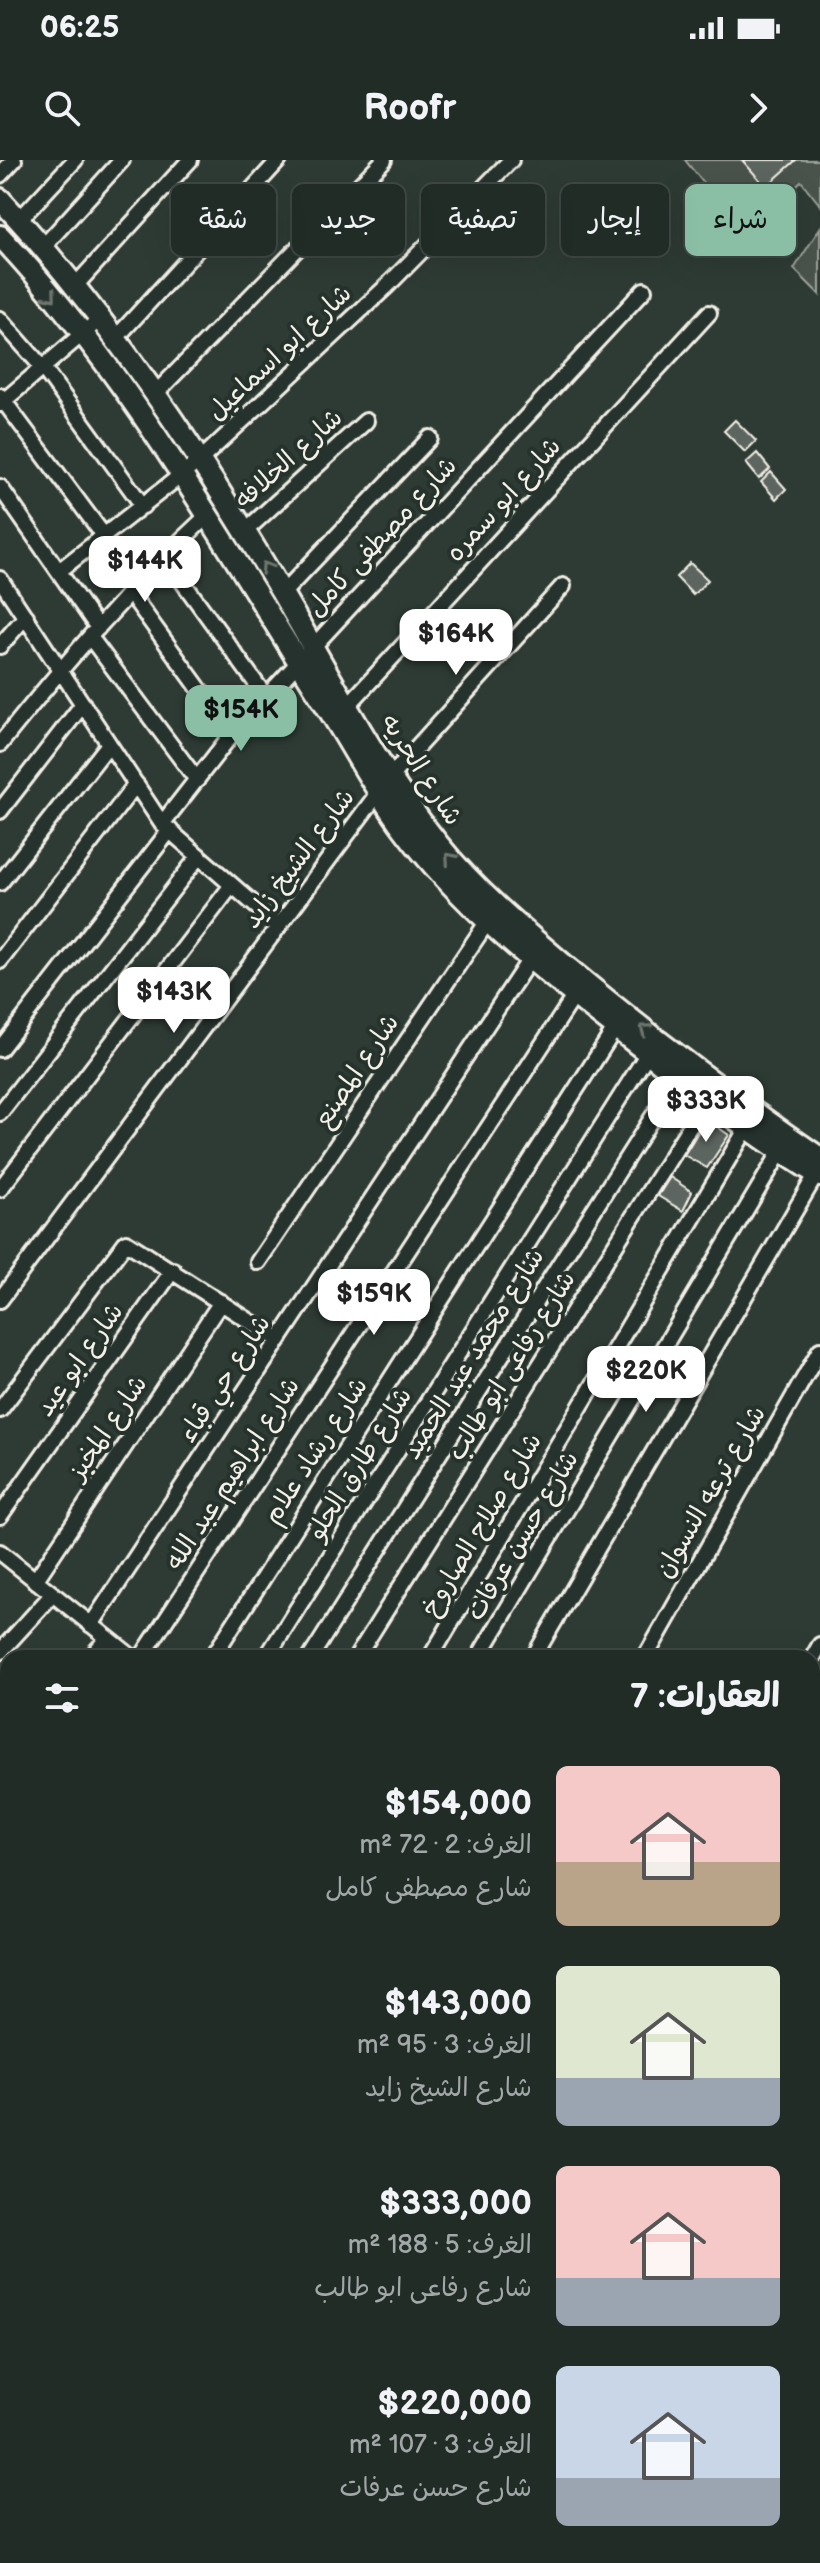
<!DOCTYPE html>
<html lang="ar">
<meta charset="utf-8">
<style>
:root{--surface:#222c27;--page:#2a342f;--text:#f1f3f6;--muted:#a2a7a7;--line:#3f4844;--accent:#8abfa5}
body{margin:0;font-family:"Balsamiq Sans","Playpen Sans Arabic",sans-serif;background:var(--page);color:var(--text);direction:rtl;height:100vh;display:flex;flex-direction:column;font-size:30px;white-space:nowrap}
*{box-sizing:border-box;margin:0}
p{font-size:26px;color:var(--muted)}
.icon{flex:none;width:44px;height:44px;fill:none;stroke:currentColor;stroke-width:2;stroke-linecap:round;stroke-linejoin:round}
.map{position:relative;flex:1;overflow:hidden;direction:ltr}
.drawer{position:absolute;left:0px;top:1490px;width:820px;height:914px;display:flex;flex-direction:column;background:var(--surface);border-radius:24px 24px 0 0;box-shadow:0 8px 32px #0002,0 0 0 2px var(--line);direction:rtl}
.drawer>*{flex:none}
.hud{position:absolute;left:24px;top:24px;width:772px;height:72px;direction:rtl;display:flex;gap:16px}
.price{position:absolute;translate:-50% -68px;padding:0 18px;border-radius:16px;background:#fff;color:#222;font-size:26px;line-height:52px;filter:drop-shadow(0 2px 4px #0008)}
.price::after{content:'';position:absolute;left:50%;top:48px;width:24px;height:18px;margin-left:-12px;background:inherit;clip-path:polygon(0 0,100% 0,50% 100%)}
.price.current{background:var(--accent);color:#111}
ul{padding:0;list-style:none}
li{display:flex;align-items:center;gap:24px;height:200px;padding:0 40px}
li span{display:grid;place-items:center;flex:none;width:224px;height:160px;border-radius:12px;color:#555}
li>.icon{margin-inline-start:auto}
span .icon{width:96px;height:96px;fill:#fffc;stroke-width:1}
li b{font-size:34px}
h2{display:flex;justify-content:space-between;align-items:center;height:96px;padding:0 40px;font-size:34px}
.chip{padding:0 28px;border-radius:12px;background:var(--surface);box-shadow:0 8px 32px #0002,0 0 0 2px var(--line);font-size:28px;line-height:72px}
.chip.current{background:var(--accent);color:#111}
.status{display:flex;justify-content:space-between;align-items:center;height:56px;padding:0 40px;background:var(--surface);direction:ltr}
.status svg{height:22px;fill:currentColor}
header{display:flex;justify-content:space-between;align-items:center;height:104px;padding:0 40px;background:var(--surface);font-size:36px;font-weight:800}
.map>svg:first-child{display:block}
.green{fill:#48524c;stroke:#9ea29a;stroke-width:2}
.building{fill:#5c655e;stroke:#f4f1e8;stroke-width:2}
.lines{fill:none;stroke-linecap:round;stroke-linejoin:round}
.minor-casing{stroke:#f4f1e8;stroke-width:20}
.secondary-casing{stroke:#f4f1e8;stroke-width:26}
.minor{stroke:#26332d;stroke-width:14}
.secondary{stroke:#26332d;stroke-width:20}
.oneway{stroke:#6e766e}
.labels{text-anchor:middle;dominant-baseline:central;stroke-width:8;stroke-linejoin:round;paint-order:stroke}
.street-label{font-size:26px;fill:#f4f1e8;stroke:#26332d}
</style>
<div class="status"><b>06:25</b><svg viewBox="0 0 49 12"><path d="M0 12V9h3v3zM5 12V6h3v6zM10 12V3h3v9zM15 12V0h3v12zM26 1h20v11H26zM47 4h2v5h-2z"/></svg></div>
<header><svg class="icon" aria-label="forward" viewBox="0 0 24 24"><path d="M9 5l7 7-7 7"/></svg>Roofr<svg class="icon" aria-label="search" viewBox="0 0 24 24"><circle cx="10" cy="10" r="6"/><path d="M15 15l6 6"/></svg></header>
<div class="map">
<svg width="820" height="2403" viewBox="0 0 820 2403">
<rect width="100%" height="100%" fill="#2e3b34"/>
<filter id="ink" filterUnits="userSpaceOnUse"><feTurbulence type="fractalNoise" baseFrequency=".0125" numOctaves="2"/><feDisplacementMap in="SourceGraphic" scale="16" xChannelSelector="R" yChannelSelector="G"/><feConvolveMatrix kernelMatrix="1 2 1 2 8 2 1 2 1" color-interpolation-filters="sRGB"/></filter>
<g filter="url(#ink)">
<!-- green -->
<path class="green" d="M685 0H820V45L801 21 745 75Z
M820 68V135L794 109Z"/>
<!-- building -->
<path class="building" d="M742 0H796L766 27Z
M735 260 756 281 745 292 724 271Z
M757 293 770 309 759 319 746 303Z
M771 312 786 329 776 339 761 322Z
M690 403 708 420 693 435 676 417Z
M706 959 729 975 707 1008 684 995Z
M670 1017 692 1032 683 1051 658 1036Z"/>
<g class="lines">
<defs>
<path id="minor" d="M0 15 14 0
M19 60 75 0
M43 87 122 0
M75 126 190 0
M0 159 43 208 143 346
M116 178 279 0
M155 234 384 0
M0 236 104 376
M0 244 101 158
M0 327 98 468
M244 372 366 261
M164 396 266 537
M59 411 199 301 386 127 511 0
M0 419 162 664 279 766
M130 433 232 574
M282 434 430 278
M90 477 197 620
M0 486 26 456
M341 553 709 153
M0 584C65 503 132 425 208 355
M0 651 83 544
M162 664 232 574 644 130
M0 723 109 584
M0 801 136 624
M0 889 170 670
M0 953 199 696
M0 1029 232 725
M258 1102 492 755
M0 1140 390 617 563 426
M0 1250 126 1082 279 1180
M0 1356 173 1110
M0 1392 133 1498
M35 1421 221 1142
M91 1465 530 799
M0 1492 52 1435
M90 1498 108 1478
M141 1498 575 835
M212 1498 616 867
M266 1498 648 893
M310 1498 678 917
M356 1498 707 939
M430 1498 747 968
M478 1498 781 991
M533 1498 820 1008
M645 1498 820 1190
M812 1499 820 1485
M0 1595 8 1586
M812 1603 820 1589
M812 1701 820 1688
M0 1721 8 1714
M812 1922 820 1908
M0 2190 8 2197
M130 2403 135 2396"/>
<path id="secondary" d="M0 39C110 158 201 296 283 435 332 519 378 609 439 685 477 732 523 770 569 809 649 876 734 939 820 998
M0 76C134 218 228 392 332 555 356 593 376 632 403 668 460 745 535 804 610 863 678 917 746 970 820 1016"/>
</defs>
<!-- minor casing -->
<use href="#minor" class="minor-casing"/>
<!-- secondary casing -->
<use href="#secondary" class="secondary-casing"/>
<!-- minor -->
<use href="#minor" class="minor"/>
<!-- secondary -->
<use href="#secondary" class="secondary"/>
</g>
<!-- one-way arrows -->
<defs><path id="oneway-chevron" d="M-2-3.5L2.5 0L-2 3.5" fill="none" stroke-width="1.6" stroke-linecap="round" stroke-linejoin="round" transform="scale(2)"/></defs>
<g class="oneway">
<use href="#oneway-chevron" transform="translate(51 136) rotate(50)"/>
<use href="#oneway-chevron" transform="translate(266 407) rotate(-122)"/>
<use href="#oneway-chevron" transform="translate(450 698) rotate(-131)"/>
<use href="#oneway-chevron" transform="translate(645 869) rotate(-143)"/>
</g>
</g>
<g class="labels">
<!-- street labels -->
<g class="street-label">
<text transform="translate(280 193) rotate(-43)">شارع ابو اسماعيل</text>
<text transform="translate(289 299) rotate(-42)">شارع الخلافه</text>
<text transform="translate(504 340) rotate(-48)">شارع ابو سمره</text>
<text transform="translate(382 377) rotate(-47)">شارع مصطفى كامل</text>
<text transform="translate(421 610) rotate(57)">شارع الحريه</text>
<text transform="translate(299 699) rotate(-53)">شارع الشيخ زايد</text>
<text transform="translate(357 911) rotate(-56)">شارع المصنع</text>
<text transform="translate(474 1194) rotate(-58)">شارع محمد عبد الحميد</text>
<text transform="translate(80 1200) rotate(-55)">شارع ابو عيد</text>
<text transform="translate(512 1206) rotate(-58)">شارع رفاعى ابو طالب</text>
<text transform="translate(225 1219) rotate(-57)">شارع حي قباء</text>
<text transform="translate(108 1268) rotate(-56)">شارع المخبز</text>
<text transform="translate(316 1291) rotate(-57)">شارع رشاد علام</text>
<text transform="translate(360 1304) rotate(-58)">شارع طارق الحلو</text>
<text transform="translate(233 1314) rotate(-57)">شارع ابراهيم عبد الله</text>
<text transform="translate(711 1332) rotate(-60)">شارع ترعه النسوان</text>
<text transform="translate(482 1365) rotate(-59)">شارع صلاح الصاروخ</text>
<text transform="translate(523 1376) rotate(-59)">شارع حسن عرفات</text>
</g>
</g>
</svg>
<b class="price" style="left:145px;top:444px">$144K</b>
<b class="price" style="left:456px;top:517px">$164K</b>
<b class="price current" style="left:241px;top:593px">$154K</b>
<b class="price" style="left:174px;top:875px">$143K</b>
<b class="price" style="left:706px;top:984px">$333K</b>
<b class="price" style="left:374px;top:1177px">$159K</b>
<b class="price" style="left:646px;top:1254px">$220K</b>
<div class="hud">
<a class="chip current">شراء</a>
<a class="chip">إيجار</a>
<a class="chip">تصفية</a>
<a class="chip">جديد</a>
<a class="chip">شقة</a>
</div>
<section class="drawer">
<h2>العقارات: 7<svg class="icon" aria-label="filters" viewBox="0 0 24 24"><path d="M4 7h16M4 17h16"/><circle cx="9" cy="7" r="2"/><circle cx="15" cy="17" r="2"/></svg></h2>
<ul>
<li><span style="background:linear-gradient(#f6c9c9 60%,#b9a48a 0)"><svg class="icon" aria-label="home" viewBox="0 0 24 24"><path d="M3 11l9-7 9 7M6 9v11h12V9"/></svg></span><div><b>$154,000</b><p>الغرف: 2 · 72 m²</p><p>شارع مصطفى كامل</p></div></li>
<li><span style="background:linear-gradient(#dfe7d0 70%,#9aa5b1 0)"><svg class="icon" aria-label="home" viewBox="0 0 24 24"><path d="M3 11l9-7 9 7M6 9v11h12V9"/></svg></span><div><b>$143,000</b><p>الغرف: 3 · 95 m²</p><p>شارع الشيخ زايد</p></div></li>
<li><span style="background:linear-gradient(#f6c9c9 70%,#9aa5b1 0)"><svg class="icon" aria-label="home" viewBox="0 0 24 24"><path d="M3 11l9-7 9 7M6 9v11h12V9"/></svg></span><div><b>$333,000</b><p>الغرف: 5 · 188 m²</p><p>شارع رفاعى ابو طالب</p></div></li>
<li><span style="background:linear-gradient(#c9d6e8 70%,#9aa5b1 0)"><svg class="icon" aria-label="home" viewBox="0 0 24 24"><path d="M3 11l9-7 9 7M6 9v11h12V9"/></svg></span><div><b>$220,000</b><p>الغرف: 3 · 107 m²</p><p>شارع حسن عرفات</p></div></li>
</ul>
</section>
</div>
